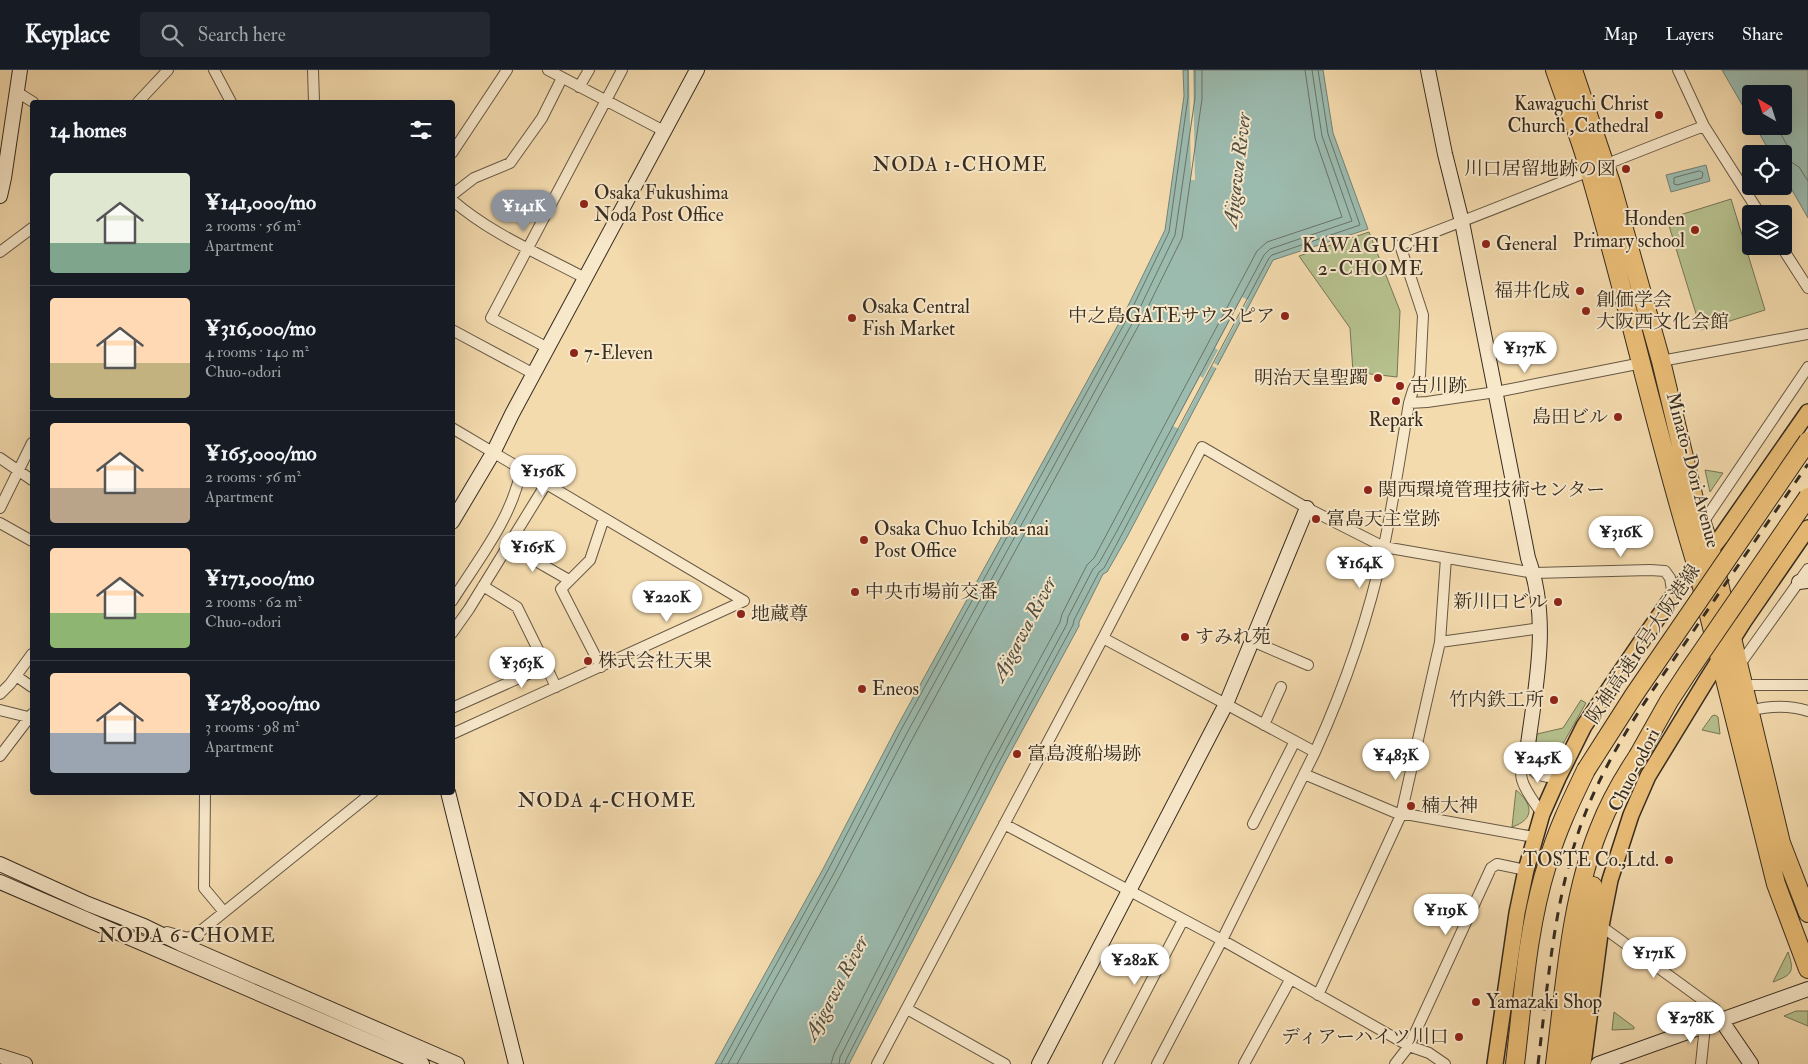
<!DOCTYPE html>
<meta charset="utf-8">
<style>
:root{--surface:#171b24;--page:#242831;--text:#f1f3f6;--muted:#9ea1a6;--line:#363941;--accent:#8c9099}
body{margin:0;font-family:"IM FELL Double Pica","Noto Serif JP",serif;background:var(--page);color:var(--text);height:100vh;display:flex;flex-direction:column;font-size:19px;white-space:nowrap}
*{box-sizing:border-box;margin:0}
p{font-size:16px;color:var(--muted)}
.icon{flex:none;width:28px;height:28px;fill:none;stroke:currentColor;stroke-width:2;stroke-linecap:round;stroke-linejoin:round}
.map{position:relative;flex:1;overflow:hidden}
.drawer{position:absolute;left:30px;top:30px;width:425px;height:695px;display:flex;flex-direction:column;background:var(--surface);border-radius:5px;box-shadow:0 5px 20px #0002}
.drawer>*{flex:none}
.needle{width:32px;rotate:321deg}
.tools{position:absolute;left:1742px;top:15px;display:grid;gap:10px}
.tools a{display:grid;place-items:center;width:50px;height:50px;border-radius:5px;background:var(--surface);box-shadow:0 5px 20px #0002;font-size:25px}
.price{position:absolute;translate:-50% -42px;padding:0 11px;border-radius:18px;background:#fff;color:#222;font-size:16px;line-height:32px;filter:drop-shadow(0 1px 2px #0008)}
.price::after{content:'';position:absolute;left:50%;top:30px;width:15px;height:11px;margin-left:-8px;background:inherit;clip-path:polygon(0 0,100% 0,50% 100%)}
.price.current{background:var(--accent);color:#fff}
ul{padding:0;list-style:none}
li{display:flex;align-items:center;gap:15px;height:125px;padding:0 20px}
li+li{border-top:1px solid var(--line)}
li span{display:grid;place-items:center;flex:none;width:140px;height:100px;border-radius:5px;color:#555}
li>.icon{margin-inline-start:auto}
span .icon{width:60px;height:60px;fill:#fffc;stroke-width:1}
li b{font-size:21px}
h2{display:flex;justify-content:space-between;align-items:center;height:60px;padding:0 20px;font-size:21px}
header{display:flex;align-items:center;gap:30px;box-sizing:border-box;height:70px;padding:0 25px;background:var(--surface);border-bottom:1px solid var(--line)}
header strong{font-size:24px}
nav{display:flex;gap:28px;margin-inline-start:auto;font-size:18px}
.search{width:350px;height:45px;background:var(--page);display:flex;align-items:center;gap:12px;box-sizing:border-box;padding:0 18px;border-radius:5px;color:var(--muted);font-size:19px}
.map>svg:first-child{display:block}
.green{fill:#b6c18e;stroke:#767657}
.water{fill:#9cbbaf;stroke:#748276}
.pier{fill:#f4dbae}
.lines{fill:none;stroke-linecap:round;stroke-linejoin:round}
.shore{stroke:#6a7468;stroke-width:1}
.street-casing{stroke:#665844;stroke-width:12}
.secondary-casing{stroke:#372c20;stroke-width:16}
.primary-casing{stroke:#372c20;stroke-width:18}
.highway-casing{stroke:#372c20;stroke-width:20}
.street{stroke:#f8e8ca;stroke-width:10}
.secondary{stroke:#f8e8ca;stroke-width:14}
.primary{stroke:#eabe77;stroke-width:15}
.highway{stroke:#eabe77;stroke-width:18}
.rail{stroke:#372c20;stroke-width:3;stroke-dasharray:9 9;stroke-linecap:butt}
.highway-bridge-casing{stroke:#372c20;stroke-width:20;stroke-linecap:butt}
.highway-bridge{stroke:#eabe77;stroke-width:18}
.poi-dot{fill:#8f2418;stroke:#f8e8ca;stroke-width:2}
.labels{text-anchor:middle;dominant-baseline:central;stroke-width:4;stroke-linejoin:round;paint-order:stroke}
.poi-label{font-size:19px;fill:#372c20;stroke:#f8e8ca;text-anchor:start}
.street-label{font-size:19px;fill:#372c20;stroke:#f8e8ca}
.neighbourhood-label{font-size:20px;letter-spacing:1px;fill:#372c20;stroke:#f8e8ca}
.water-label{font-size:20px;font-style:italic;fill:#505044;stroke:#f8e8ca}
</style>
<header>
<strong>Keyplace</strong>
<div class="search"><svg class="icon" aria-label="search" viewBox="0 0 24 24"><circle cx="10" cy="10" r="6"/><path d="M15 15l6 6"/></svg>Search here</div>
<nav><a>Map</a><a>Layers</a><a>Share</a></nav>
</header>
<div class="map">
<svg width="1808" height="994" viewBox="0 0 1808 994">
<rect width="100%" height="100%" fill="#f4dbae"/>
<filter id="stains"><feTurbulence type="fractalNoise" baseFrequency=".004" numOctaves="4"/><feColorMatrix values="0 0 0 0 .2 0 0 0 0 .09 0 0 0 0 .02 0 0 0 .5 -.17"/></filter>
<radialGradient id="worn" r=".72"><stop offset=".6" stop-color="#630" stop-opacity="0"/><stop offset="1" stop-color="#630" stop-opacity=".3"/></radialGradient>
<!-- green -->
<path class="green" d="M1731 129 1765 240 1701 260 1667 149Z
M1369 162 1400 241 1397 307 1353 302 1350 258 1299 186Z
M1705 400 1723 403 1710 422Z
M1581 630 1586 633 1551 695 1546 700H1540L1535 697 1533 691 1537 664 1563 658Z
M1715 645 1718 647 1720 664 1702 660 1712 646Z
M1516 720C1532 733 1536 749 1512 757Z
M1788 882C1795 902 1792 905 1773 912Z
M1796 941H1808V956L1784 946Z
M1614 942 1634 957V959L1612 960Z"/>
<!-- water -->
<path class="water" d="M1183 0H1323L1333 63 1368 159 1273 190 1127 467 1107 502 1103 504 1079 552V556L1003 696 849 994H715L823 799 898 655 1124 244 1165 160 1184 26Z
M1722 0H1808V148L1784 106V84H1771L1755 56H1784V24H1751V50Z
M1706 95 1710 111 1671 122 1666 105Z"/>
<!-- pier -->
<path class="pier" d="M1189 0H1193L1195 110H1191Z
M1242 227 1248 230 1214 293 1219 296 1218 299 1212 296 1179 359 1173 356 1200 306 1203 308 1218 280 1215 278Z"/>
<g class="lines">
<!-- shore -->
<path class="shore" d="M1776 56 1787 75 1788 90 1799 97 1808 111
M1700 101 1703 103 1702 108 1677 115 1674 114V108Z
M721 994 827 802 902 658 1128 247 1169 162 1188 27V0
M728 994 833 805 908 661 1134 250 1175 165 1195 28V0
M737 994 839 808 915 664 1140 253 1182 168 1202 29V0
M831 994 834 984 986 688 1060 552 1062 544 1087 495 1094 488 1110 458 1257 181 1267 172 1342 147 1315 68 1305 0
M839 994 840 987 993 691 1067 554 1068 547 1093 499 1099 493 1117 461 1264 185 1270 179 1352 151 1322 66 1312 0
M845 994 846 990 998 694 1073 555 1074 550 1099 502 1104 498 1122 464 1269 188 1272 185 1360 155 1328 64 1318 0"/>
<defs>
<path id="street" d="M214 0 231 32
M313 0 314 32
M548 0 664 61
M1678 0 1704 56 1760 144
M579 17 589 0
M17 22 33 32
M138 32 168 0
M452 83 507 0
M452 125 474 108 510 93 542 48 562 8
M452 130C491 164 540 184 585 208
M1781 176 1808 218
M0 182 32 158
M452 260 534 304
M548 278 491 248 622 0
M1661 291 1808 264
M1409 333 1427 332 1496 322 1642 293
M452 358 744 531
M0 388 32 410
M0 438 32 373
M0 453 32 471
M1702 454 1808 297
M508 475 569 510
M452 531C478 490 512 448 521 400
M452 563 469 539 546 414
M1103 568 1315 682
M1252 571 1308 595
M1440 572 1541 558
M546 596 556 617
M601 597 561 519 590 490 604 448
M1738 597 1808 499
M16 606 32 617
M1743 619 1752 615H1808
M0 624 10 614 32 584
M452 638 546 596 517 537 483 516
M0 640 32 648
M1749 641C1768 636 1789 635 1808 641
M1264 655 1281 617
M452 664 744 531
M1527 682C1512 708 1528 722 1542 744
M1527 682C1531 705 1536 706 1558 708
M0 686 32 644
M1304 704 1401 745H1411L1534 767
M205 722 204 818 224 842
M1004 754 1222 870 1409 976 1429 983 1445 994
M1253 754 1295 671
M1601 856 1715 939 1721 950
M167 862 188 868 197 864 373 722
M1318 925 1401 745 1440 572 1446 488
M907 939 1005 994
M877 994 1103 568 1202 377 1307 438 1384 477 1534 503 1650 500 1665 501 1670 508 1673 526
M1108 994 1183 850
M1157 994 1222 870 1315 682C1345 616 1369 546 1384 476 1394 428 1401 380 1409 333L1413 320 1420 306 1423 245 1400 175C1502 137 1602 95 1704 56
M1244 994 1290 910
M1395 994 1409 976 1491 798 1497 794 1526 800
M1701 994 1705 956"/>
<path id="secondary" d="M1428 0 1445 84 1462 152 1528 488C1551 551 1535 618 1527 682
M0 126 4 108 20 0
M452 452 493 383 512 344 697 0
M1799 512 1808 511
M448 722 516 994
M0 794 88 834 144 856 181 874 457 994
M0 812 422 994
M1721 950 1751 994
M0 986 25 994
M1039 994 1226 634 1307 438
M1598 994 1808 919"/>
<path id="primary" d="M1495 994 1517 843 1526 800 1542 744 1558 708 1584 656 1641 572 1673 526 1721 467 1808 342
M1583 994 1601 856 1610 810 1631 745 1648 706 1706 611 1744 551 1808 458"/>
<path id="highway" d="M1555 0C1565 29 1576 57 1585 86 1626 222 1655 361 1697 497L1776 814 1808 899
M1573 0 1611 113 1661 291 1695 433 1711 480 1781 773 1808 843
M1515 994C1523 928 1527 859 1547 795 1556 762 1571 731 1586 700
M1555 994C1565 918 1570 831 1599 759 1609 733 1622 710 1638 686
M1568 994 1587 852 1593 816"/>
</defs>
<!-- street casing -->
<use href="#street" class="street-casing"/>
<!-- secondary casing -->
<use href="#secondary" class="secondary-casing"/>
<!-- primary casing -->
<use href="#primary" class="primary-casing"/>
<!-- highway casing -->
<use href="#highway" class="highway-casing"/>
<!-- street -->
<use href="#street" class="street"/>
<!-- secondary -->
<use href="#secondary" class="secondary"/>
<!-- primary -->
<use href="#primary" class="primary"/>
<!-- highway -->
<use href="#highway" class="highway"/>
<!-- rail -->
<path class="rail" d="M1538 994C1548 913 1554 829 1582 752 1607 684 1649 625 1690 566 1729 508 1769 451 1808 394"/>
<defs>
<path id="highway-bridge" d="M1638 686 1669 631 1688 602 1808 427
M1586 700 1634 625 1808 371"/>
</defs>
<!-- highway-bridge casing -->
<use href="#highway-bridge" class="highway-bridge-casing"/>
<!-- highway-bridge -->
<use href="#highway-bridge" class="highway-bridge"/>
</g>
<!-- markers -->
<g class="poi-dot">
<circle cx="1659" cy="45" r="5"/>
<circle cx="1626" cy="99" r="5"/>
<circle cx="584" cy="134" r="5"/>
<circle cx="1695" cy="160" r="5"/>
<circle cx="1486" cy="174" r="5"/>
<circle cx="1580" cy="221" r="5"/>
<circle cx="1586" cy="241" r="5"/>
<circle cx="1285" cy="246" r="5"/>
<circle cx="852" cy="248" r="5"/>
<circle cx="574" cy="283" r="5"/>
<circle cx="1378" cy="308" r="5"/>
<circle cx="1400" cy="316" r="5"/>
<circle cx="1396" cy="331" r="5"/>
<circle cx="1618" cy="347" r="5"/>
<circle cx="1368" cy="420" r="5"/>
<circle cx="1316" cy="449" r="5"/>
<circle cx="864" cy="470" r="5"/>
<circle cx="855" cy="522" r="5"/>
<circle cx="1558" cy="532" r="5"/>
<circle cx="741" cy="544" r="5"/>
<circle cx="1185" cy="567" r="5"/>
<circle cx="588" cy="591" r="5"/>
<circle cx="862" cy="619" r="5"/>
<circle cx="1554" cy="630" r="5"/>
<circle cx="1017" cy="684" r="5"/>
<circle cx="1411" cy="736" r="5"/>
<circle cx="1669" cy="790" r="5"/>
<circle cx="1476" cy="932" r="5"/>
<circle cx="1459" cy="967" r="5"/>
</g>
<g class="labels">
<!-- poi labels -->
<g class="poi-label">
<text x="1649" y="34" text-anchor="end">Kawaguchi Christ<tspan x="1649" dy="22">Church ,Cathedral</tspan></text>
<text x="1616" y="99" text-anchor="end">川口居留地跡の図</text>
<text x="594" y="123">Osaka Fukushima<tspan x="594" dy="22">Noda Post Office</tspan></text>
<text x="1685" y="149" text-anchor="end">Honden<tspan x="1685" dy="22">Primary school</tspan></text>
<text x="1496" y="174">General</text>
<text x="1570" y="221" text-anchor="end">福井化成</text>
<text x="1596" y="230">創価学会<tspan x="1596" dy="22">大阪西文化会館</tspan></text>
<text x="862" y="237">Osaka Central<tspan x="862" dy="22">Fish Market</tspan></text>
<text x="1275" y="246" text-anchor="end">中之島GATEサウスピア</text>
<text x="584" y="283">7-Eleven</text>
<text x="1368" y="308" text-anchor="end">明治天皇聖躅</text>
<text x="1410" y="316">古川跡</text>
<text x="1608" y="347" text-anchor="end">島田ビル</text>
<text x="1396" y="350" text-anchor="middle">Repark</text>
<text x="1378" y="420">関西環境管理技術センター</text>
<text x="1326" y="449">富島天主堂跡</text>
<text x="874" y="459">Osaka Chuo Ichiba-nai<tspan x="874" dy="22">Post Office</tspan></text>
<text x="865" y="522">中央市場前交番</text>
<text x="1548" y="532" text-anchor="end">新川口ビル</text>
<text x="751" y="544">地蔵尊</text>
<text x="1195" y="567">すみれ苑</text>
<text x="598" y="591">株式会社天果</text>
<text x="872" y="619">Eneos</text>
<text x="1544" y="630" text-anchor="end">竹内鉄工所</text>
<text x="1027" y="684">富島渡船場跡</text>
<text x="1421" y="736">楠大神</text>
<text x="1659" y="790" text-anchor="end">TOSTE Co.,Ltd.</text>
<text x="1486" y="932">Yamazaki Shop</text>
<text x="1449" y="967" text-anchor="end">ディアーハイツ川口</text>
</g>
<!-- street labels -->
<g class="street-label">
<text transform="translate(1693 400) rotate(75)">Minato-Dori Avenue</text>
<text transform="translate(1643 574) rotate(-56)">阪神高速16号大阪港線</text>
<text transform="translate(1634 700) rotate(-63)">Chuo-odori</text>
</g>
<!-- neighbourhood labels -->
<g class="neighbourhood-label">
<text x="960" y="94">NODA 1-CHOME</text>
<text x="1371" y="175">KAWAGUCHI<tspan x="1371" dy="23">2-CHOME</tspan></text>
<text x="607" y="730">NODA 4-CHOME</text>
<text x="187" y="865">NODA 6-CHOME</text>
</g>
<!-- water labels -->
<g class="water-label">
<text transform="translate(1237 100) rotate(-83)">Ajigawa River</text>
<text transform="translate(1024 559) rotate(-62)">Ajigawa River</text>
<text transform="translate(836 918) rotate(-62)">Ajigawa River</text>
</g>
</g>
<rect width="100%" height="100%" filter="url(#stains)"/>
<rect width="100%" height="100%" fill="url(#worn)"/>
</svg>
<div class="tools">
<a><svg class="needle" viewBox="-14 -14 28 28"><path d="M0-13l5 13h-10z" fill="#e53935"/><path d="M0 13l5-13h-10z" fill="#9ea1a6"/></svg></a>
<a><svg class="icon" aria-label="locate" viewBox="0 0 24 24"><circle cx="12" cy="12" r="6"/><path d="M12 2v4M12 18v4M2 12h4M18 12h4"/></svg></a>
<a><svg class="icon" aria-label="layers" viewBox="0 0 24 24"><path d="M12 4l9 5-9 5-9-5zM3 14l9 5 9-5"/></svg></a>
</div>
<b class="price current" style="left:524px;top:162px">¥141K</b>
<b class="price" style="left:1525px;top:304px">¥137K</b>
<b class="price" style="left:543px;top:427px">¥156K</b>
<b class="price" style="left:1621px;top:488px">¥316K</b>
<b class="price" style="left:533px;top:503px">¥165K</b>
<b class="price" style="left:1360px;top:519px">¥164K</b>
<b class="price" style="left:667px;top:553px">¥220K</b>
<b class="price" style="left:522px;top:619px">¥363K</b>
<b class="price" style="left:1396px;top:711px">¥483K</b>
<b class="price" style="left:1538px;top:714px">¥245K</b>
<b class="price" style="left:1446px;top:866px">¥119K</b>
<b class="price" style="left:1654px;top:909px">¥171K</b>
<b class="price" style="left:1135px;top:916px">¥282K</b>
<b class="price" style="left:1691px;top:974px">¥278K</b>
<section class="drawer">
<h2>14 homes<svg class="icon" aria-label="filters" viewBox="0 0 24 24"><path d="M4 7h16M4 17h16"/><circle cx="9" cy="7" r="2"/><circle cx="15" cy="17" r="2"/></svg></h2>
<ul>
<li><span style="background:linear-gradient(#dfe7d0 70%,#7fa58c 0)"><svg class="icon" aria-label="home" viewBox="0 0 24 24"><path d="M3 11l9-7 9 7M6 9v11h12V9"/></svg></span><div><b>¥141,000/mo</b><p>2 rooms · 56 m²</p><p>Apartment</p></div></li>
<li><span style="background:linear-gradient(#ffd9b3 65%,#c2b280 0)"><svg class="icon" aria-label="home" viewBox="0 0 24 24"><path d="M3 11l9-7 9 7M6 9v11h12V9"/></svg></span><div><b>¥316,000/mo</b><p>4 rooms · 140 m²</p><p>Chuo-odori</p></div></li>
<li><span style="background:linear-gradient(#ffd9b3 65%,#b9a48a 0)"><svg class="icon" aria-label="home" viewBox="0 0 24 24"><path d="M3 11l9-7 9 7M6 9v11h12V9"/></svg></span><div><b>¥165,000/mo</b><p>2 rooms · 56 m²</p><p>Apartment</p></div></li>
<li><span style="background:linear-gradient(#ffd9b3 65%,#8fb573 0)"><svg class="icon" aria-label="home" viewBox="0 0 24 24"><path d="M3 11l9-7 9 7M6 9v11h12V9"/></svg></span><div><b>¥171,000/mo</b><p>2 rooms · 62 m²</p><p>Chuo-odori</p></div></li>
<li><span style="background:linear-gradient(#ffd9b3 60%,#9aa5b1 0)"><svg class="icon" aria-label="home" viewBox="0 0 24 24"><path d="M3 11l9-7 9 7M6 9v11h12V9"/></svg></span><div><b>¥278,000/mo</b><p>3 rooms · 98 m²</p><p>Apartment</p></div></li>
</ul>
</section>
</div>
